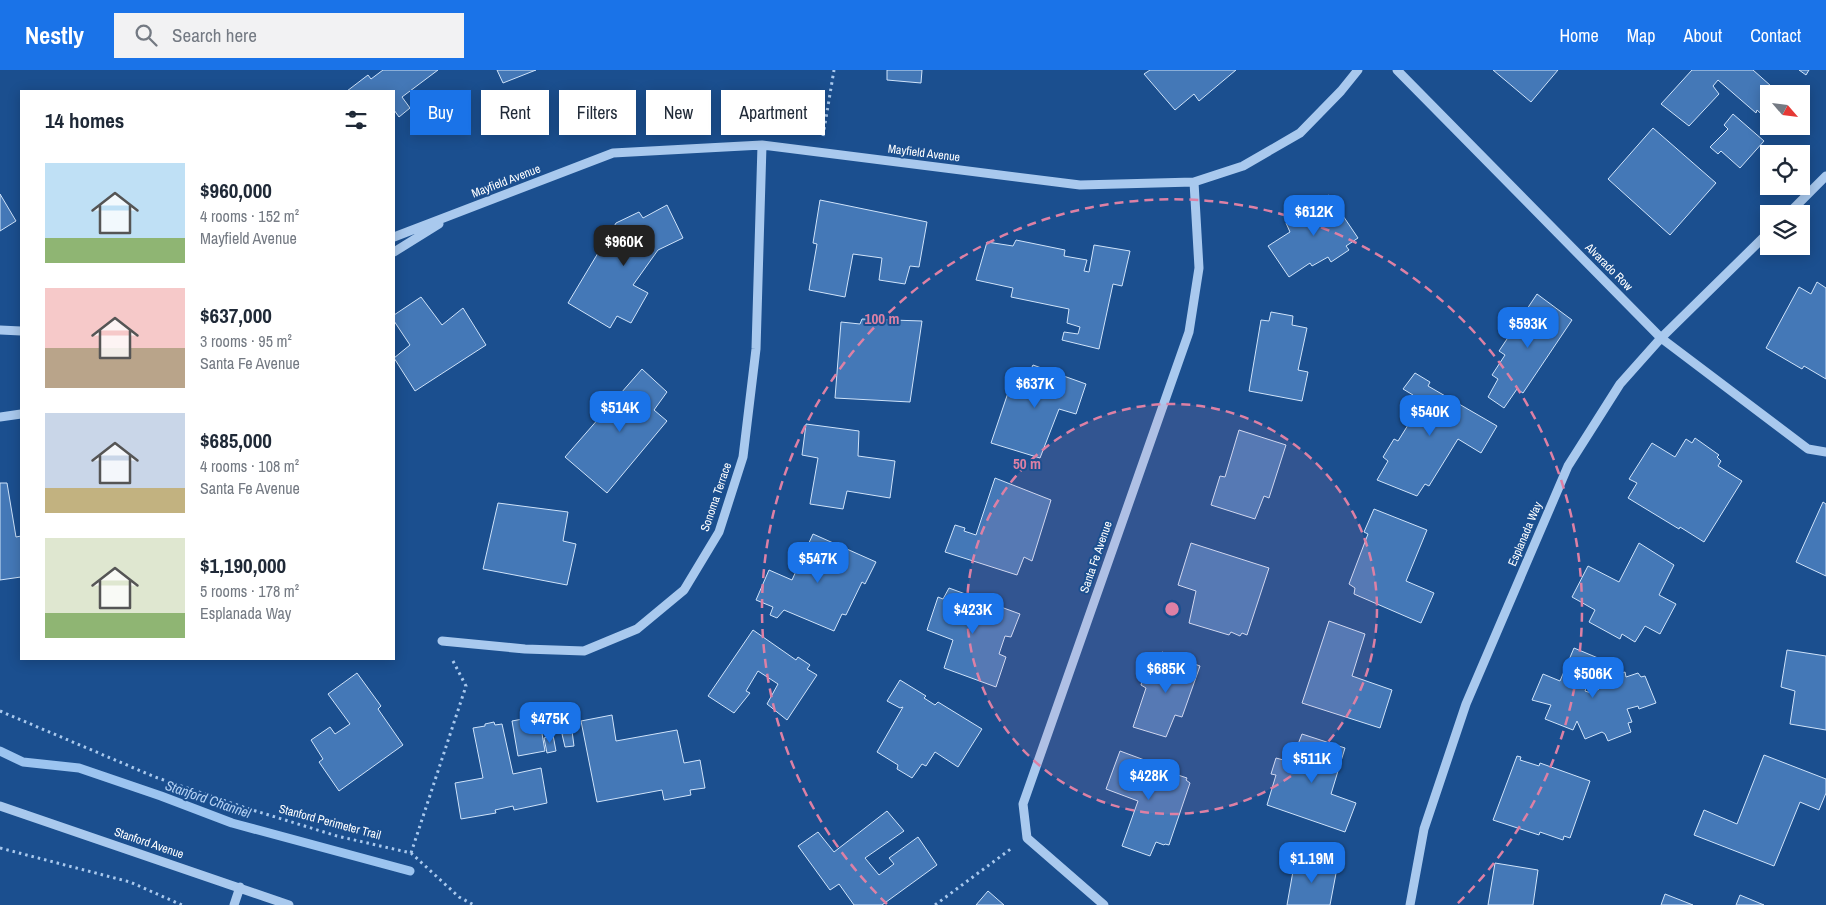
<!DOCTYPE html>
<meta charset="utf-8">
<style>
:root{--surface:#fff;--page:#f2f2f3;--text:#1f2937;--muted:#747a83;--accent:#1a73e8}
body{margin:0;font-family:"Archivo Narrow",sans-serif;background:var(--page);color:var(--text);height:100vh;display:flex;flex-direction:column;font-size:19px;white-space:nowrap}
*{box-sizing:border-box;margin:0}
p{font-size:16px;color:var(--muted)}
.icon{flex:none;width:28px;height:28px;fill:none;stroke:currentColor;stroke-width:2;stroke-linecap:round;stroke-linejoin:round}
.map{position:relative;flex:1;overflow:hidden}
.sheet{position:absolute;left:20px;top:20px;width:375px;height:570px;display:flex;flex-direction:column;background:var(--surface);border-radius:0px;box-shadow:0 2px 12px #0003}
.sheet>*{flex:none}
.banner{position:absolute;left:410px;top:20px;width:475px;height:45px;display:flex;gap:10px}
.needle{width:32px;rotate:118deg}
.fabs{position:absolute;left:1760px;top:15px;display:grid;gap:10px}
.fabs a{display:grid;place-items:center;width:50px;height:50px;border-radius:0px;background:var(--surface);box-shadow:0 2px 12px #0003;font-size:25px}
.price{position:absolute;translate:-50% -42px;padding:0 11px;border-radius:10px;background:var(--accent);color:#fff;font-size:16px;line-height:32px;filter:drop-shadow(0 1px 2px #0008)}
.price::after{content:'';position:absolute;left:50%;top:30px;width:15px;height:11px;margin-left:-8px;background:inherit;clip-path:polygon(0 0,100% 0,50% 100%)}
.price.selected{background:#222;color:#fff}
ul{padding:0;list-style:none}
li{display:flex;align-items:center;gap:15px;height:125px;padding:0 25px}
li span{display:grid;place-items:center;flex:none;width:140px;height:100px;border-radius:0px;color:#555}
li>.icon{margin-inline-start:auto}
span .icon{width:60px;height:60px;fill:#fffc;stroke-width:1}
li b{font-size:21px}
h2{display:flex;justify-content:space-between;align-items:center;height:60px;padding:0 25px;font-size:21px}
.tag{padding:0 18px;border-radius:0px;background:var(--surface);box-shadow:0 2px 12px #0003;font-size:18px;line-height:45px}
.tag.selected{background:var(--accent);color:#fff}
header{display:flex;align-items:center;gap:30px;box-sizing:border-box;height:70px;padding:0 25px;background:var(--accent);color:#fff}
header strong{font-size:24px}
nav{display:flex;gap:28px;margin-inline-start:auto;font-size:18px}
.search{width:350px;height:45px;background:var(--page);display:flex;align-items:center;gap:12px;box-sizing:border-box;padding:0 18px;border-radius:0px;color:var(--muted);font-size:19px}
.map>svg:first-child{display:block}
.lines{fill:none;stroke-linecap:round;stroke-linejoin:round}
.stream{stroke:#9cc4f0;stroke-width:9}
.building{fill:#4478b7;stroke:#cfe3fa}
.path{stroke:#a9c9ee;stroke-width:3;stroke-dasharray:2.5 4;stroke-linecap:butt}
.minor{stroke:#a9c9ee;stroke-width:9}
.ring{fill:none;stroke:#dd80a5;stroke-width:2.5;stroke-dasharray:9 6}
.labels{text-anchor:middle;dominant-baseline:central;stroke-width:4;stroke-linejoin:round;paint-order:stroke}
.street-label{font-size:12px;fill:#fff;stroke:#1b4f8f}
.water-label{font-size:14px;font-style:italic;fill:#b5d3f5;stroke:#1b4f8f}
.centre{fill:#dd80a5;stroke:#1b4f8f;stroke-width:2.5}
.ring-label{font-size:15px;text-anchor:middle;font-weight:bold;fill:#dd80a5;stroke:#1b4f8f;stroke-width:4;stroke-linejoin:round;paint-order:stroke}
</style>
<header>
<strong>Nestly</strong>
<div class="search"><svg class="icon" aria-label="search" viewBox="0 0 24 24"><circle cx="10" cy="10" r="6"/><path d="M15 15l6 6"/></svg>Search here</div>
<nav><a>Home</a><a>Map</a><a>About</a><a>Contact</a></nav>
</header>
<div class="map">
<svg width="1826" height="835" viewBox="0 0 1826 835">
<rect width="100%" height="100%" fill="#1b4f8f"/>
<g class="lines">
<!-- stream -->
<path class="stream" d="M0 681 23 692 79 698 161 726 232 753 410 801"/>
</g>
<!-- building -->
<path class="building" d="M383 0H438L402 27 410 38 399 47 394 40V21H347L368 5 371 9Z
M497 0H536L503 13Z
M887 0H922L921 13 887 10Z
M1150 0H1236L1199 31 1194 24 1175 40 1144 4Z
M1493 0H1558L1531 32Z
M1692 0H1753L1780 24H1769V51L1757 40 1756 43 1718 10 1713 16 1719 24 1689 56 1661 34Z
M1799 0H1809L1806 5Z
M1733 44 1764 71 1740 98 1721 81 1718 84 1710 77 1728 59 1724 55Z
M1653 58 1716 113 1670 165 1608 109Z
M0 124 16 151 0 161Z
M1329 125 1358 168 1346 176 1349 180 1331 192 1328 187 1312 196 1310 193 1289 207 1268 176 1290 162 1286 153Z
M820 130 927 152 919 197 910 196 905 214 879 210 882 188 853 184 845 227 809 220 817 174 813 173Z
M667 135 683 168 658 180 633 215 648 223 631 253 617 246 610 258 568 233 616 153 639 142 643 148Z
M1016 170 1065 180 1064 186 1087 190 1084 201 1089 202 1094 175 1130 181 1122 216 1113 214 1099 279 1062 270 1064 262 1078 264 1080 257 1067 253 1069 239 1011 227 1013 218 976 210 987 172 1013 176Z
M1817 212 1826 218V309L1804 296 1802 299 1766 278 1799 217 1811 224Z
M1537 224 1572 250 1523 323 1517 319 1504 338 1488 327 1498 309 1492 305 1505 285 1499 281Z
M421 227 442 255 463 238 486 275 415 321 394 288 410 275 394 251V245Z
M1271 242 1293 246 1292 255 1307 258 1298 300 1308 302 1302 331 1249 321 1261 250 1269 251Z
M862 249 922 251 910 332 835 328 841 252 860 254Z
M1033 295 1086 314 1076 344 1059 339 1040 388 991 373 1015 302 1028 305Z
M642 299 667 322 654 340 667 351 607 423 565 387Z
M1415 303 1430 312 1428 316 1497 356 1481 383 1458 369 1429 416 1425 414 1417 426 1377 410 1388 391 1383 387 1394 369 1398 371 1408 355 1405 353 1407 350 1402 347 1413 325 1403 319Z
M806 354 859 361 858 386 895 391 890 428 847 421 843 439 810 434 818 388 802 385Z
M1239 360 1286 375 1269 428 1264 426 1255 449 1211 435 1220 406 1225 407Z
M1695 368 1719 385 1717 387 1721 391 1718 396 1742 411 1704 472 1680 457 1679 459 1628 428 1637 413 1629 409 1652 373 1675 387 1686 369 1692 373Z
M995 408 1051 430 1032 491 1024 487 1017 505 945 482 955 455 965 458 964 461 976 465Z
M0 413H7L16 467 21 466V507L0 510Z
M1823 432 1826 434V506L1796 492Z
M498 433 568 442 563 471 576 474 567 515 483 499Z
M1374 439 1427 460 1406 511 1434 523 1421 553 1354 524 1355 518 1349 514 1368 464 1364 462Z
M813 464 876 492 865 514 862 512 846 545 842 544 834 561 784 540 777 548 770 545 773 537 756 530 769 500 792 510Z
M1191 473 1269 498 1247 565 1242 563 1240 566 1231 562 1229 565 1189 553 1196 521 1178 515Z
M1639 473 1674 495 1659 525 1676 534 1660 564 1645 556 1635 572 1622 564 1620 569 1589 552 1595 540 1572 527 1588 496 1619 512Z
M949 518 1020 544 1011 567 1005 566 999 584 1006 587 996 617 944 598 953 570 927 560 938 527 943 529Z
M1329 551 1365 564 1352 606 1392 620 1380 658 1302 633Z
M753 560 796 590 798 587 810 595 807 599 817 605 787 650 767 634 778 614 758 601 746 621 750 623 734 643 708 626Z
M1574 578 1598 588 1585 621 1591 623 1599 619 1597 613 1625 602 1626 607 1638 603 1641 607 1645 606 1656 633 1639 639 1638 636 1627 639 1632 652 1628 653 1631 662 1608 671 1605 664 1602 662 1585 669 1577 651 1573 660 1545 649 1551 635 1532 630 1543 604 1560 611Z
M1787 580 1826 586V660L1790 654 1795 621 1781 617Z
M1162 582 1200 596 1182 647 1175 645 1166 667 1133 657 1146 618 1141 615 1144 604 1153 606Z
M357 603 381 636 378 639 403 675 339 721 319 692 323 689 311 670 330 657 335 664 350 654 328 624Z
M900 610 926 626 924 628 935 635 938 632 982 659 958 697 935 682 926 696 922 694 912 708 897 699 898 695 877 682 903 637 900 638 887 631Z
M612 645 616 671 677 660 684 693 700 690 705 718 690 720 691 725 664 730 662 720 597 732 581 651Z
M539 646 545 681 518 686 512 651Z
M494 652 495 655 502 654 513 704 541 698 547 733 514 740 513 736 495 740 496 743 461 749 455 713 483 708 473 658 485 656V654Z
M572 661 574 676 565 677 562 664Z
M1302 664 1345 678 1331 724 1356 733 1345 762 1267 735 1276 705 1271 704 1276 688 1291 692Z
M553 665 556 681 547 683 544 668Z
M1120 681 1177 702 1175 704 1187 708 1186 710 1190 713 1169 775 1165 774 1164 775 1156 772 1150 786 1122 776 1138 731 1106 719Z
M1764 685 1826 709V723L1819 740 1800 732 1774 796 1694 765 1704 740 1737 754Z
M1517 686 1521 687 1520 690 1539 696 1540 693 1590 711 1570 768 1564 766 1563 770 1540 762 1539 765 1493 750Z
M887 741 904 761 865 788 879 805 894 794 889 788 918 767 937 795 882 835H854L839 814 830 820 798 776 818 762 834 782Z
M1295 790 1337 798 1330 835H1287Z
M1495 793 1538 800 1533 835H1488Z
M988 821 1004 835H976Z
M1665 824 1693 835H1661Z
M1740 825 1764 835H1736Z"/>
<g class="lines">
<!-- path -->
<path class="path" d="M823 66 834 0
M0 641 155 707 246 738 337 766 411 783 459 827 474 835
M0 778 130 812 182 835
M411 783 466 616 453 591
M935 835 1012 778"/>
<!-- minor -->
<path class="minor" d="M1397 0 1661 268 1808 379 1826 382
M1788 144 1826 106
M394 167 613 83 762 75 1080 115 1194 112 1243 96 1300 63 1341 21 1358 0
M394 182 439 154
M0 260 21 261
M0 347 21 344
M442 571 525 579 584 581 637 559 684 520 719 462 743 387 756 279 762 75
M0 736 289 835
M234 835 240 817
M1104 835 1027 768 1023 734 1189 262 1199 198 1194 112
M1410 835 1424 759 1466 634 1568 396 1620 314 1661 268 1769 162"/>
</g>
<!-- distance rings -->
<circle cx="1172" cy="539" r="205" fill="#dd80a5" fill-opacity=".12"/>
<g class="ring">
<circle cx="1172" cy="539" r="205"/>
<path d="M887 834A410 410 0 1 1 1457 834"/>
</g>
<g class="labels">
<!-- street labels -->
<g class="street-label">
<text transform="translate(924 83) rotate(7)">Mayfield Avenue</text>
<text transform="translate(506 111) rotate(-21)">Mayfield Avenue</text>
<text transform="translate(1609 197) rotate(45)">Alvarado Row</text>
<text transform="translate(716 427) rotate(-71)">Sonoma Terrace</text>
<text transform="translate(1525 464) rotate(-67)">Esplanada Way</text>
<text transform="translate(1096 487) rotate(-71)">Santa Fe Avenue</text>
<text transform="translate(330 752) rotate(15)">Stanford Perimeter Trail</text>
<text transform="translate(149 773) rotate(19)">Stanford Avenue</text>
</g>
<!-- water labels -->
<g class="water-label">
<text transform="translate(208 729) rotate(19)">Stanford Channel</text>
</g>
</g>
<circle cx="1172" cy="539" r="8" class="centre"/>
<g class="ring-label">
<text x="882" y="254">100 m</text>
<text x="1027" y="399">50 m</text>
</g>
</svg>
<div class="fabs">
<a><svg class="needle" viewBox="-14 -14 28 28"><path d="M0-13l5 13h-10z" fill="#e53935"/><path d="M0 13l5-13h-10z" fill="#747a83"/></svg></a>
<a><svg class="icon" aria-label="locate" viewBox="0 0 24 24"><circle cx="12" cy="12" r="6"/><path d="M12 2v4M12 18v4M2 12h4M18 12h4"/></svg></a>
<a><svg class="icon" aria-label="layers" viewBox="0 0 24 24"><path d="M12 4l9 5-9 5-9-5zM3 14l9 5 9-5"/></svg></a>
</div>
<b class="price" style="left:1314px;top:167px">$612K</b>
<b class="price selected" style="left:624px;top:197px">$960K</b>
<b class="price" style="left:1528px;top:279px">$593K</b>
<b class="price" style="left:1035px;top:339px">$637K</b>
<b class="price" style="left:620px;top:363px">$514K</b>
<b class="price" style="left:1430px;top:367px">$540K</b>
<b class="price" style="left:818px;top:514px">$547K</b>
<b class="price" style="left:973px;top:565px">$423K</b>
<b class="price" style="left:1166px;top:624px">$685K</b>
<b class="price" style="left:1593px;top:629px">$506K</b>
<b class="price" style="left:550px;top:674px">$475K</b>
<b class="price" style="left:1312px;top:714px">$511K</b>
<b class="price" style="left:1149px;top:731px">$428K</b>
<b class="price" style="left:1312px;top:814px">$1.19M</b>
<div class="banner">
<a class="tag selected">Buy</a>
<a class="tag">Rent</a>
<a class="tag">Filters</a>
<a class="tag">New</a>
<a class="tag">Apartment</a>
</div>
<section class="sheet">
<h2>14 homes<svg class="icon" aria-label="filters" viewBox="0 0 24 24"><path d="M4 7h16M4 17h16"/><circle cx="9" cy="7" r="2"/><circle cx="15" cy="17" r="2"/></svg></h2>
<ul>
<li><span style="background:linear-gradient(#bfe0f5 75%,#8fb573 0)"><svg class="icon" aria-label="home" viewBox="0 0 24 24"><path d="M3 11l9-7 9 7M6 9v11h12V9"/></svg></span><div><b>$960,000</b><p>4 rooms · 152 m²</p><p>Mayfield Avenue</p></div></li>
<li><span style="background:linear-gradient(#f6c9c9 60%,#b9a48a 0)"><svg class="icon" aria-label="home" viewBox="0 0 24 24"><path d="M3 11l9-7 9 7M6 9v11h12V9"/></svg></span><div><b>$637,000</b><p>3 rooms · 95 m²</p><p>Santa Fe Avenue</p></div></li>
<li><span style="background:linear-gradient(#c9d6e8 75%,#c2b280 0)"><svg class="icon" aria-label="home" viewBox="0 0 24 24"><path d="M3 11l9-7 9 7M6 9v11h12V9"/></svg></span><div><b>$685,000</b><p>4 rooms · 108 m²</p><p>Santa Fe Avenue</p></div></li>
<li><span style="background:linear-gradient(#dfe7d0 75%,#8fb573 0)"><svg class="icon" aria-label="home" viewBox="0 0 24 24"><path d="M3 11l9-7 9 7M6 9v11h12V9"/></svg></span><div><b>$1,190,000</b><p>5 rooms · 178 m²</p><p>Esplanada Way</p></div></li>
</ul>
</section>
</div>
